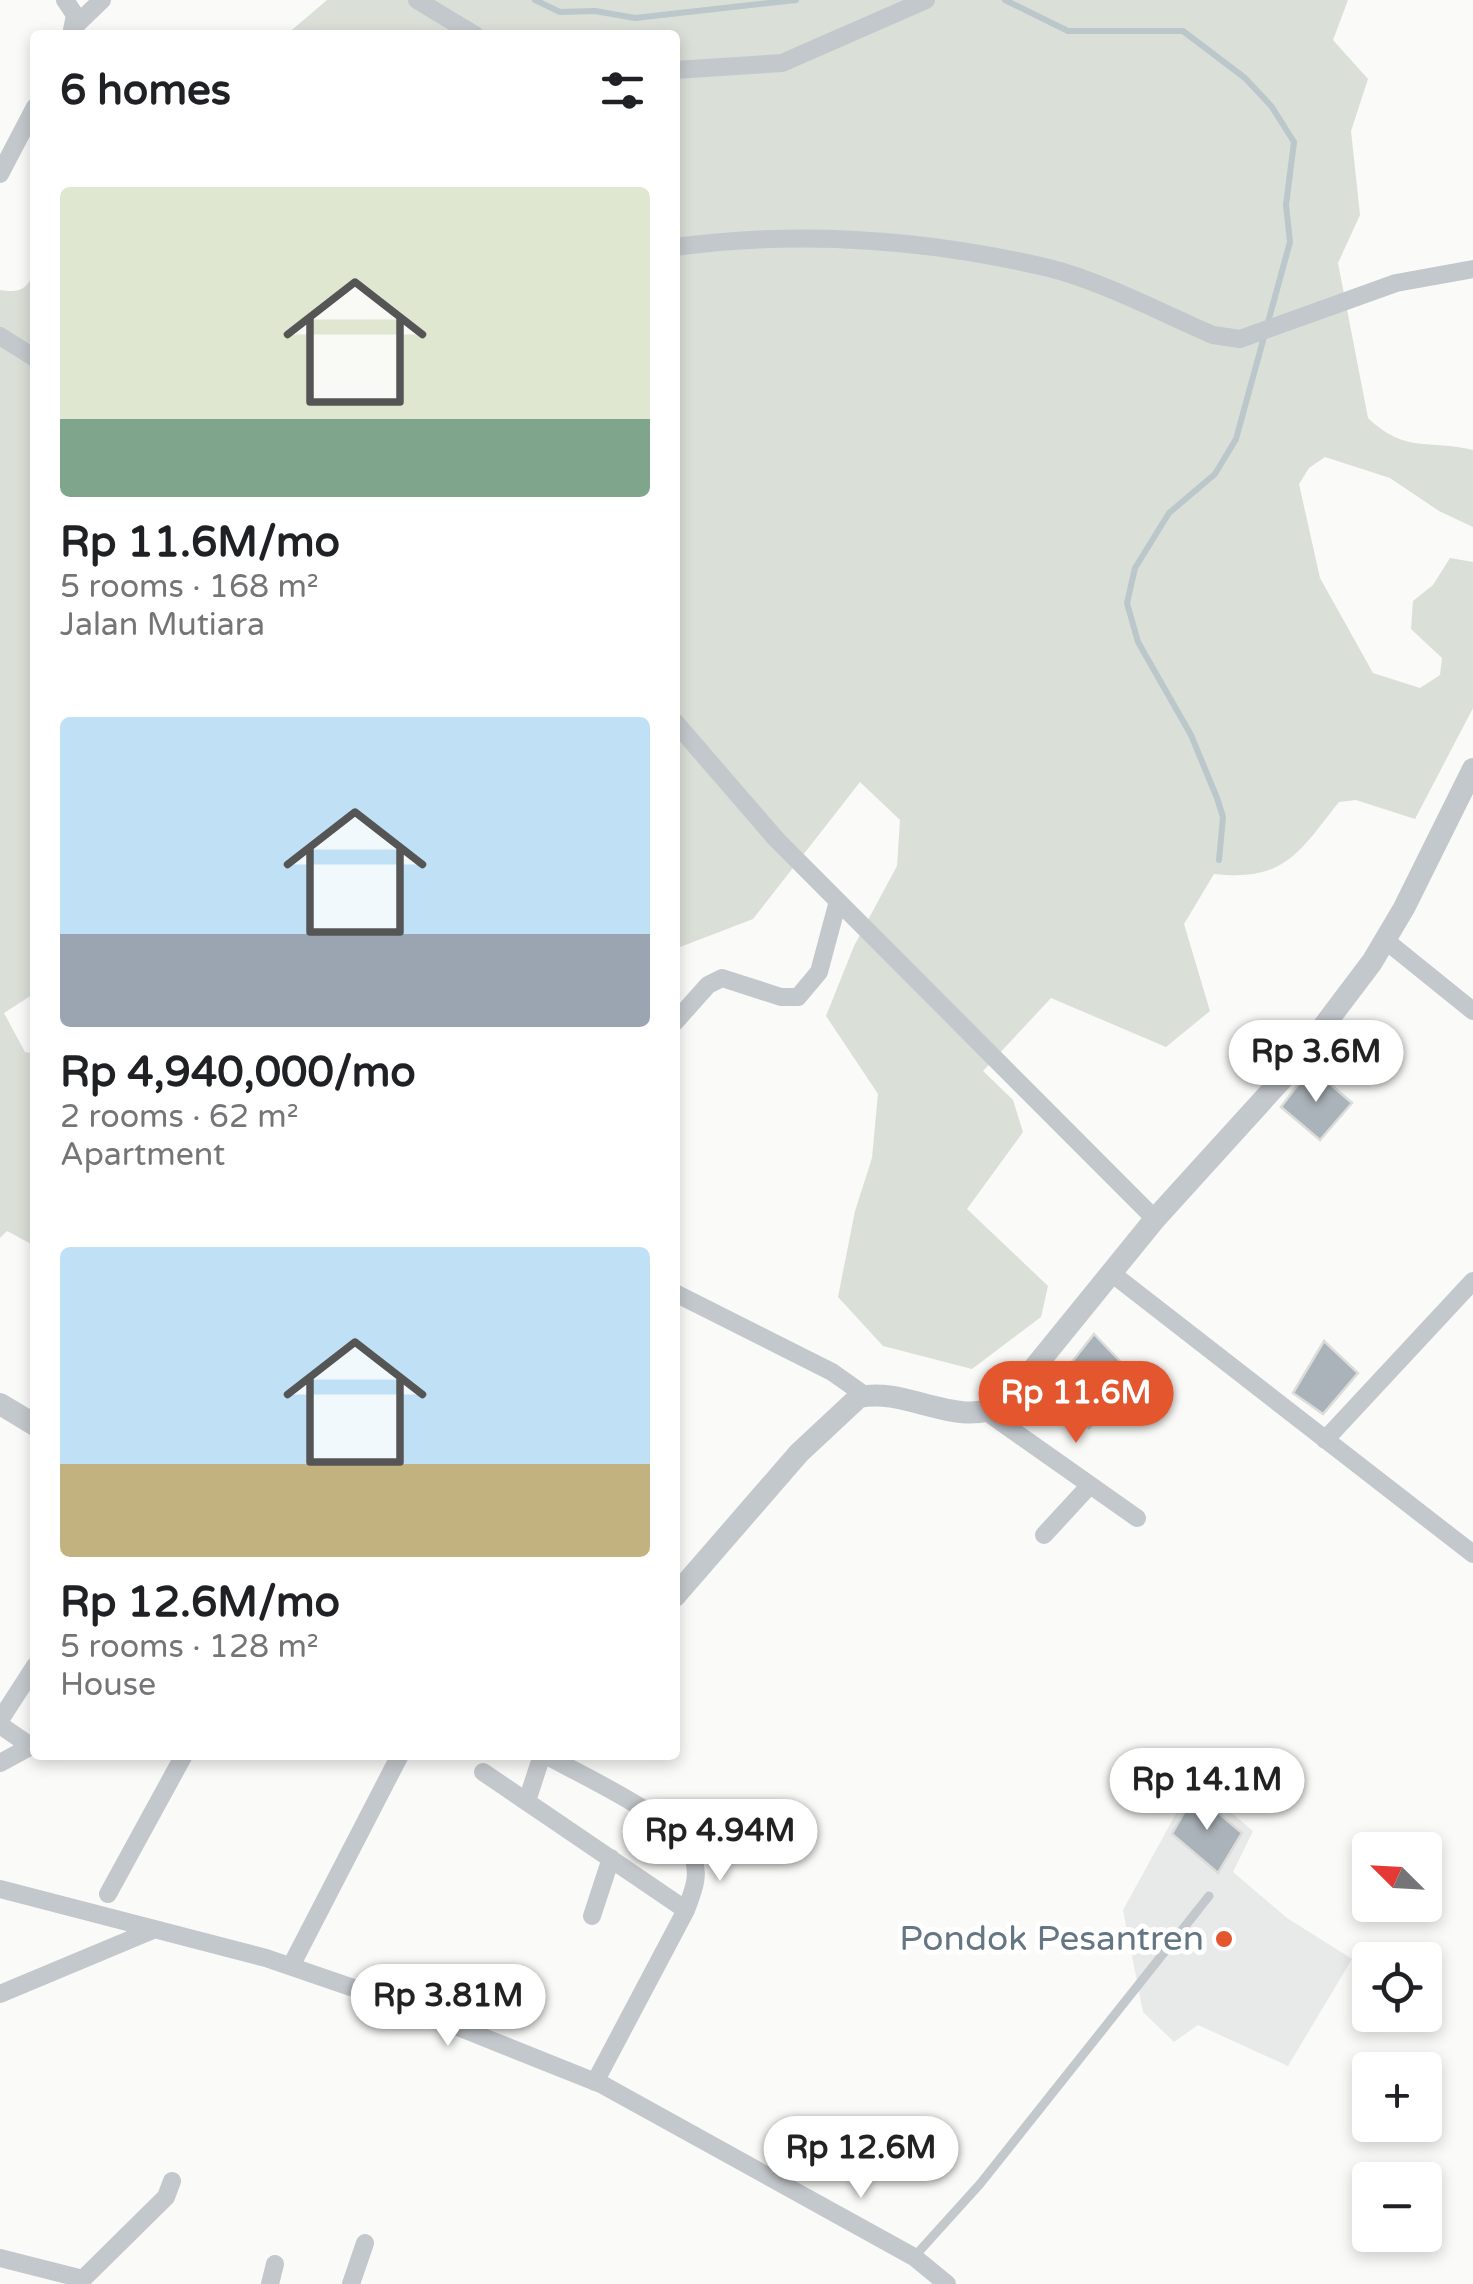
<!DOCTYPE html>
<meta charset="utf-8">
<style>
:root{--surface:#fff;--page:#f6f6f6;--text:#202124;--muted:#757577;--accent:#e4572e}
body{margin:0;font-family:"Varela Round",sans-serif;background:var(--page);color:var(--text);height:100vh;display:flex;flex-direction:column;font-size:38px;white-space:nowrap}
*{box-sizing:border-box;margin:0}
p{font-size:32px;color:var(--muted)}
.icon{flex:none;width:55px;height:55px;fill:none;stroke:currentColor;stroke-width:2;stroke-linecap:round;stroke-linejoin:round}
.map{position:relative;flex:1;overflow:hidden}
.drawer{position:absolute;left:30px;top:30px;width:650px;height:1730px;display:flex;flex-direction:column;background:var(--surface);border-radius:10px;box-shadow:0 5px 15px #0003}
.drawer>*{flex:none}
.needle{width:65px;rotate:294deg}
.controls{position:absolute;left:1352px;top:1832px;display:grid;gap:20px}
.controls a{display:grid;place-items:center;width:90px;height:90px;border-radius:10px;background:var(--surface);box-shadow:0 5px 15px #0003;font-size:50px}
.price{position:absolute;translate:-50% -85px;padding:0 22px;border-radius:35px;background:#fff;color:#222;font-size:32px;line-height:65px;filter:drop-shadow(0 2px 5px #0008)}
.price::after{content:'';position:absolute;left:50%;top:60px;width:30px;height:22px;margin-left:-15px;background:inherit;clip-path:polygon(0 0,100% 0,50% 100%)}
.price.on{background:var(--accent);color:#fff}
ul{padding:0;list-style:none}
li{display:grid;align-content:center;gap:20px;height:530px;padding:0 30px}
li span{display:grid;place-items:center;height:310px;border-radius:10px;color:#555}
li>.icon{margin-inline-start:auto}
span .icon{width:180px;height:180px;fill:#fffc;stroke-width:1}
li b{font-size:42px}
h2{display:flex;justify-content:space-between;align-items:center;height:120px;padding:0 30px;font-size:42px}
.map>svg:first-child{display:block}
.built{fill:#e8e9e9}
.green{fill:#dadfd7}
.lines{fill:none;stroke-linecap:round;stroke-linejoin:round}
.stream{stroke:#bbc7cb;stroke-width:6}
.building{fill:#aab3b9;stroke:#dcdcda;stroke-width:2.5}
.service{stroke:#c3c8cc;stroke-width:9}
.minor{stroke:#c3c8cc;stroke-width:18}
.tertiary{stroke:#c3c8cc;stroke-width:22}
.poi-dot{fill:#e4572e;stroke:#fff;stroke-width:4}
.labels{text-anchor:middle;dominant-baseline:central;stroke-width:10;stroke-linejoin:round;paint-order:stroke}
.poi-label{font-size:35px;fill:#657683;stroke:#fff;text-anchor:end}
</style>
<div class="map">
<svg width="1473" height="2284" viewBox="0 0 1473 2284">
<rect width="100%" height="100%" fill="#fafaf8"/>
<!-- built -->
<path class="built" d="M1194 1781 1253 1831 1233 1872 1287 1918 1352 1959 1288 2066 1198 2025 1174 2042 1143 2012 1123 1910Z"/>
<!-- green -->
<path class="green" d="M327 0H1348L1333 40 1368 79 1351 131 1360 215 1338 263 1368 418C1406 454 1428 439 1473 450V527L1439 511 1390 478 1325 457 1309 468 1299 484 1320 578 1373 673 1420 688 1440 675 1442 658 1411 629 1413 601 1433 585 1450 558 1473 562V708L1415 819 1356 800 1339 802C1299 852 1285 882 1214 874L1184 924 1210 1011 1166 1047 1051 998 983 1071 1013 1100 1023 1132 967 1209 1048 1286 1041 1317 972 1369 883 1346 838 1297 855 1211 872 1158 878 1094 826 1016 854 946 897 866 900 820 860 782 753 919 675 949V35H286Z
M35 272V993L4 1013 25 1052 35 1054V1246L7 1231 0 1238V290C20 293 26 290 35 272Z"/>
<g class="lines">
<!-- stream -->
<path class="stream" d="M535 0 560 12 595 11 635 18 796 0
M1005 0 1068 31H1183L1245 78 1272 107 1294 142 1286 205 1290 242 1236 439 1215 474 1169 513 1135 568 1127 603 1138 642 1191 735 1217 798 1223 817 1219 860"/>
</g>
<!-- building -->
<path class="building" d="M1315 1071 1352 1103 1320 1140 1281 1107 1303 1078 1306 1081Z
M1094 1334 1139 1381 1089 1428 1046 1395Z
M1324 1341 1358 1373 1323 1414 1293 1393Z
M1195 1793 1242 1833 1218 1873 1172 1834Z"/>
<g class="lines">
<!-- service -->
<path class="service" d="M914 2257 980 2184 1209 1896"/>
<!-- minor -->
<path class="minor" d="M65 0 75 15 71 35
M417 0 475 35
M76 25 102 0
M675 70 782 63 926 0
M0 174 35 107
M675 247C800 230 926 239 1049 268 1101 281 1162 313 1213 335L1240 339 1396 283 1473 269
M0 336 35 358
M675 722 776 839 1155 1219
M1385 940 1473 1011
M675 1022 708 985 722 978 781 997H798L819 972 838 901
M1110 1272 1473 1554
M675 1293 832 1372 866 1396
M988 1413 1137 1518
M1325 1440 1473 1281
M1044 1535 1090 1485
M0 1720 35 1666
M0 1725 32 1747
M546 1755C581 1776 681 1819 693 1857 700 1876 693 1891 686 1910L595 2082
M0 1763 35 1744
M483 1772 686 1910
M527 1801 542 1755
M0 1889 266 1958 403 2005 603 2085 914 2257 947 2284
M108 1894 184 1755
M592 1916 611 1858
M291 1966 400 1755
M0 1994 153 1930
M0 2258 83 2279 166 2197 172 2181
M270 2284 275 2264
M351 2284 365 2243"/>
<!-- tertiary -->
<path class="tertiary" d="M0 1404 35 1425
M675 1596 799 1453 859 1397C908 1387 954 1429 1004 1405L1155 1219 1292 1068 1372 962 1404 908 1473 769"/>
</g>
<!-- markers -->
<circle class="poi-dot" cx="1224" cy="1939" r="10"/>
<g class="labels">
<!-- poi labels -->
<g class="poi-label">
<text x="1204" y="1939">Pondok Pesantren</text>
</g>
</g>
</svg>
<div class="controls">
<a><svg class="needle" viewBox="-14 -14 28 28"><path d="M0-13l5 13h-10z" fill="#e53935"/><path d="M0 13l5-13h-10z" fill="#757577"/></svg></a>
<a><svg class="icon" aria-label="locate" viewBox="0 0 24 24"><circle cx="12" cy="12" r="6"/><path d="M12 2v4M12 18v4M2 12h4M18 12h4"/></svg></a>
<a>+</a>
<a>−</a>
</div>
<b class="price" style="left:1316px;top:1105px">Rp 3.6M</b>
<b class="price on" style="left:1076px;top:1446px">Rp 11.6M</b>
<b class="price" style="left:1207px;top:1833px">Rp 14.1M</b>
<b class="price" style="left:720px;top:1884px">Rp 4.94M</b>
<b class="price" style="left:448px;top:2049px">Rp 3.81M</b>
<b class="price" style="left:861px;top:2201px">Rp 12.6M</b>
<section class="drawer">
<h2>6 homes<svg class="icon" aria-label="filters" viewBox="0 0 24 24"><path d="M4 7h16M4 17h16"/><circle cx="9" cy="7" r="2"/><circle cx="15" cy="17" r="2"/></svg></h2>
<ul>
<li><span style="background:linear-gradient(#dfe7d0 75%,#7fa58c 0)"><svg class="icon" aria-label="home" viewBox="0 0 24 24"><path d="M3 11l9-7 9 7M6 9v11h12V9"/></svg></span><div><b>Rp 11.6M/mo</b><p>5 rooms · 168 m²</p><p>Jalan Mutiara</p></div></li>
<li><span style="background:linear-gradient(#bfe0f5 70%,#9aa5b1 0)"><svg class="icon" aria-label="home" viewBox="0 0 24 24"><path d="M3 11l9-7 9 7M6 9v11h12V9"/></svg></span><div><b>Rp 4,940,000/mo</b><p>2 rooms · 62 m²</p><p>Apartment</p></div></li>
<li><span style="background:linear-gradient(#bfe0f5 70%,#c2b280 0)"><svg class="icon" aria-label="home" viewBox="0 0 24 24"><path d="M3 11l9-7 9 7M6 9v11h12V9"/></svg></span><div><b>Rp 12.6M/mo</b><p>5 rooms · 128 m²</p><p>House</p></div></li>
</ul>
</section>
</div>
